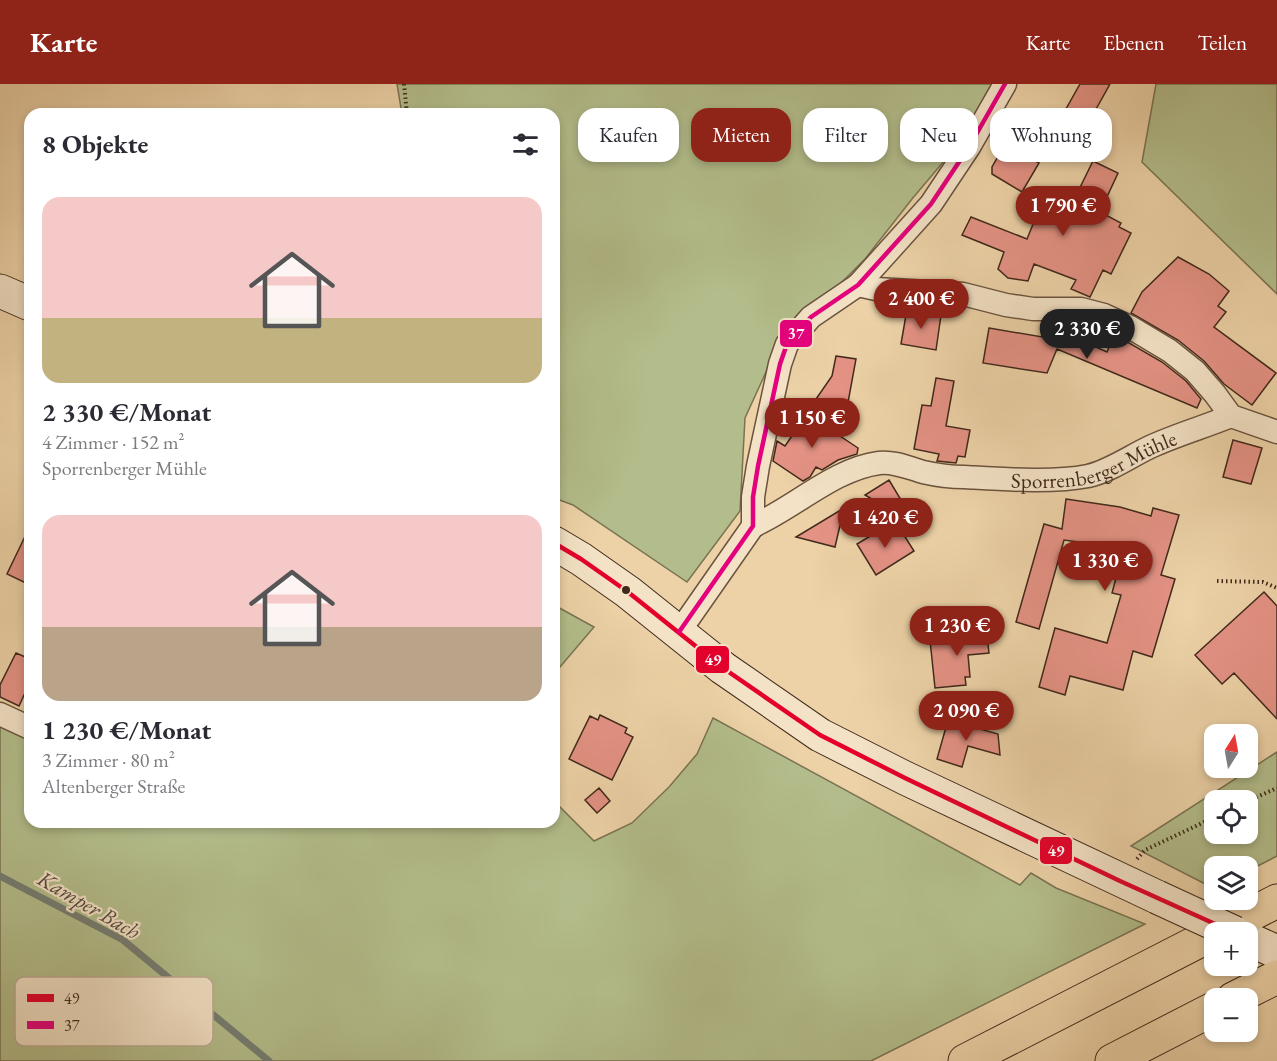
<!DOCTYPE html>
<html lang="de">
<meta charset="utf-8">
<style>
:root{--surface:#fff;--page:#f7f7f7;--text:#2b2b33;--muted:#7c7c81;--accent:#8f2418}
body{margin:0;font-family:"EB Garamond",serif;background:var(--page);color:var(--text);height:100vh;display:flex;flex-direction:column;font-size:22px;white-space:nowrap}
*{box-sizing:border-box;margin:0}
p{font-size:20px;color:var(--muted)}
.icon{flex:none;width:33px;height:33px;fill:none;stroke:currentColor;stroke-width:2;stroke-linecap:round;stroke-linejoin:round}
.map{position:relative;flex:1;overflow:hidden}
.panel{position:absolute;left:24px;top:24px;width:536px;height:720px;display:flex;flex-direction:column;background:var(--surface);border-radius:18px;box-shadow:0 3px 9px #0003}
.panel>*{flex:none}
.hud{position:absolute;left:578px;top:24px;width:570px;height:54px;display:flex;gap:12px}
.needle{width:39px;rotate:11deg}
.tools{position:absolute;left:1204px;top:640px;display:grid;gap:12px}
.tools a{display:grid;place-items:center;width:54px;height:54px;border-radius:12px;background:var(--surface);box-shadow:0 3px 9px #0003;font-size:30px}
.price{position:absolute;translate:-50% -51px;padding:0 14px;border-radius:21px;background:var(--accent);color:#fff;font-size:20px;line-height:39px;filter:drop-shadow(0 2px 3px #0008)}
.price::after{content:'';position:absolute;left:50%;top:36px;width:18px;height:14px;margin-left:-9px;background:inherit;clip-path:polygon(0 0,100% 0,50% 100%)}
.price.selected{background:#222;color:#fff}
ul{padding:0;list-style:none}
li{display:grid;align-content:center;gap:12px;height:318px;padding:0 18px}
li span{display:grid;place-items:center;height:186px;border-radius:18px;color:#555}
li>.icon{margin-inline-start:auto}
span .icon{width:108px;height:108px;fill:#fffc;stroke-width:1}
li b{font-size:26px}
h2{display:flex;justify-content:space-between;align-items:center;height:72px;padding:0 18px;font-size:26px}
.pill{padding:0 21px;border-radius:18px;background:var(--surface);box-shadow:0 3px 9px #0003;font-size:21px;line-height:54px}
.pill.selected{background:var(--accent);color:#fff}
header{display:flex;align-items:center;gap:36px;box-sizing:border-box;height:84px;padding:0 30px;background:var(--accent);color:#fff}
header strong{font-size:28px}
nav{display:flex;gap:33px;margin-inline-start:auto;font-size:21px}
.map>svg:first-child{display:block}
.green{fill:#b3bd8b;stroke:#7a7353;stroke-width:1.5;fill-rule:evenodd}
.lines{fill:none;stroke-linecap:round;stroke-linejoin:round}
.stream{stroke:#767e73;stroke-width:7}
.building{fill:#e49284;stroke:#40291b;stroke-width:1.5}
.street-casing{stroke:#6b533e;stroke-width:25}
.secondary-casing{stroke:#40291b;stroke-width:35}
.highway-casing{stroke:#40291b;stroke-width:35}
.path{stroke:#40291b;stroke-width:4;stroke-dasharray:1.5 3;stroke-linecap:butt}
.street{stroke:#f3e2c6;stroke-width:22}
.secondary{stroke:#f3e2c6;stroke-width:33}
.highway{stroke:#edd2a7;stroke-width:33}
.secondary-bridge-casing{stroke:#40291b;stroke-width:35;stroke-linecap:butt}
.secondary-bridge{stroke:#f3e2c6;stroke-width:33}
.bus-1-casing{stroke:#f3e2c6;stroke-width:9}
.bus-2-casing{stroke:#f3e2c6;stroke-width:9}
.bus-1{stroke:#e4002b;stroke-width:4.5}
.bus-2{stroke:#e5007d;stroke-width:4.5}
.bus-dot{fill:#40291b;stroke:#f3e2c6;stroke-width:2}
.labels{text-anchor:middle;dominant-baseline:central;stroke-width:4.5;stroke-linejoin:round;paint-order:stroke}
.street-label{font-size:21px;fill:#40291b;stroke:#f3e2c6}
.water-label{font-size:22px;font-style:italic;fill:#564c40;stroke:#f3e2c6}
.key{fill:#f3e2c6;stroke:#bdaa93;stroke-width:1.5}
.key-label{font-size:16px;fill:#40291b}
.line-badge{stroke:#f3e2c6;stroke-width:2}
.badge-label{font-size:16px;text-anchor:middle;font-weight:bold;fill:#fff}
</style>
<header>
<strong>Karte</strong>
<nav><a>Karte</a><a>Ebenen</a><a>Teilen</a></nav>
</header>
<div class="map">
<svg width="1277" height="977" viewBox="0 0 1277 977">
<rect width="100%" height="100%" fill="#edd2a7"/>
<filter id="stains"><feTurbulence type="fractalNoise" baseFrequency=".00333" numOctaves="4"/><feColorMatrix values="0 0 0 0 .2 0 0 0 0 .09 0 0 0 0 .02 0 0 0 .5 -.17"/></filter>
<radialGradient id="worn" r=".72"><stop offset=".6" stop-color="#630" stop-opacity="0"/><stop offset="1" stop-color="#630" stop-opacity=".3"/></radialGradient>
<!-- green -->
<path class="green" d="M397 0H993L966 51 912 115 865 175 778 262 745 334 740 427 687 498 573 421 554 414V30H402Z
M1156 0H1277V210L1142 78Z
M554 521 594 543 554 590Z
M713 634 1020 801 1031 789 1056 804 1145 840 871 977H0V643L30 656V738H554V717L594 757 632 739 669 703 697 670Z
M1277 668V772L1248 787V783H1215V805L1131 762ZM1215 717H1248V750H1215Z"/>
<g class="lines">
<!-- stream -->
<path class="stream" d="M0 792 123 856 269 977"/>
</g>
<!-- building -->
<path class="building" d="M1080 0H1110L1080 54 1057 41Z
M1019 36 1053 55 1037 78 1039 79 1022 108 992 90V83Z
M1093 77 1118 89 1100 128 1121 139 1119 143 1131 149 1111 190 1103 186 1090 213 1071 205 1076 196 1034 180 1028 197 1008 194 998 185 1004 168 962 151 971 133 1027 155 1042 118 1066 132Z
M1178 173 1209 190 1229 207 1218 222 1226 228 1214 243 1276 289 1252 321 1224 300 1204 277 1178 256 1131 229 1142 208Z
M907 225 941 231 936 266 901 260Z
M989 244 1060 256 1063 248 1107 268 1113 253 1118 255 1119 253 1162 278 1186 297 1201 315 1197 324 1057 265 1047 289 983 279Z
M836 272 856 275 847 324 814 318 832 292Z
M936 294 954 297 946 342 970 346 965 373 958 372 956 379 937 377 939 370 914 365 922 321 931 322Z
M807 330 858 364 857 370 838 376 822 386 816 383 810 393 803 397 773 377 777 357 785 362Z
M1233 356 1262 364 1251 400 1223 393Z
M889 396 916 441 865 411Z
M1066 415 1120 423 1151 432 1153 424 1179 431 1161 491 1175 495 1152 573 1133 567 1123 606 1070 592 1065 611 1039 603 1055 544 1107 559 1121 511 1112 509 1124 464 1064 456 1039 545 1016 538 1044 440 1062 445Z
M844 424 835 463 796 453Z
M30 442V501L7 490Z
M885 443 902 448 914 467 876 491 857 460Z
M1264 508 1277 522V635L1234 589 1222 600 1195 571Z
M986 544 989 569 968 571 970 593H965L966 601 935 604 930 556 961 553 960 547Z
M16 569 30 575V598L19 622 0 613V601Z
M600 631 627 644 625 649 633 653 612 696 569 675 590 632 598 636Z
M948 636 998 650 1000 671 968 662 962 683 937 675Z
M599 704 610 717 597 729 585 716Z"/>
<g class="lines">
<defs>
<g id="street">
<path d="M858 201 876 205 963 210 1006 221 1033 225H1081L1104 231 1130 243 1170 267 1195 287 1215 310 1231 332 1277 348"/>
<path id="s1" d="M753 442C794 424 834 385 879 379 894 377 909 384 923 388 936 391 951 393 964 393 1000 395 1053 399 1088 392 1110 387 1129 373 1150 363 1176 351 1204 343 1231 332"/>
<path d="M679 548 753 442V413L758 382 780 280 787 260 811 233 858 201 931 120 969 63 1005 0"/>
<path d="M0 630 30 644"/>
</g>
<path id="secondary" d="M0 207 30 220
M554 459 581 475 628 508 723 584 820 651 905 694 1157 813
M1248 855 1277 868"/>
<path id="highway" d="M1233 915 1277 893
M965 977 1277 817
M1112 977 1215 924"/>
</defs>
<!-- street casing -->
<use href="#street" class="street-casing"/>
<!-- secondary casing -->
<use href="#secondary" class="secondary-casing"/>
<!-- highway casing -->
<use href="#highway" class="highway-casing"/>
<!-- path -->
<path class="path" d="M404 0 407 30
M1217 497 1263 498 1277 504
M1248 717 1277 704
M1137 775 1145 766 1215 733"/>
<!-- street -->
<use href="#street" class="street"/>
<!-- secondary -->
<use href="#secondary" class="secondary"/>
<!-- highway -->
<use href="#highway" class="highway"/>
<defs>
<path id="secondary-bridge" d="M1157 813 1235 849"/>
</defs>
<!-- secondary-bridge casing -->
<use href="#secondary-bridge" class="secondary-bridge-casing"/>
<!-- secondary-bridge -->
<use href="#secondary-bridge" class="secondary-bridge"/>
<defs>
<path id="bus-1" d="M554 459 581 475 628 508 723 584 820 651 905 694 1120 797 1235 849"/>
<path id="bus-2" d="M679 548 753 442V413L758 382 780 280 787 260 811 233 858 201 931 120 969 63 1005 0"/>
</defs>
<!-- bus-1 casing -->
<use href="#bus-1" class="bus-1-casing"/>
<!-- bus-2 casing -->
<use href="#bus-2" class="bus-2-casing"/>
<!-- bus-1 -->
<use href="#bus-1" class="bus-1"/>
<!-- bus-2 -->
<use href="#bus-2" class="bus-2"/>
</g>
<!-- markers -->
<circle class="bus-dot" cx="626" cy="506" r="5"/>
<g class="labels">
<!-- street labels -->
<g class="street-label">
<text stroke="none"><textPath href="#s1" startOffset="362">Sporrenberger Mühle</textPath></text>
</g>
<!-- water labels -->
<g class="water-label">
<text transform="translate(89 821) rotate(30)">Kamper Bach</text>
</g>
</g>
<!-- legend -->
<rect x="15" y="893" width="198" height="69" rx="9" class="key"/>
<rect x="27" y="910" width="27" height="8" fill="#e4002b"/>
<rect x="27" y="937" width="27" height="8" fill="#e5007d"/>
<g class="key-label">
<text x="64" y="920">49</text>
<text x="64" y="947">37</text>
</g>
<g class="line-badge">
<rect x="779" y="235" width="34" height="29" rx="6" fill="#e5007d"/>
<rect x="695" y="561" width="35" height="29" rx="6" fill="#e4002b"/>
<rect x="1039" y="752" width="34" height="29" rx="6" fill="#e4002b"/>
</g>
<g class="badge-label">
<text x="796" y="255">37</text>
<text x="713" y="581">49</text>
<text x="1056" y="772">49</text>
</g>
<rect width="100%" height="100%" filter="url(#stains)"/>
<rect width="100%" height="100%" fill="url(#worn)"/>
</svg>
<div class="tools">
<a><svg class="needle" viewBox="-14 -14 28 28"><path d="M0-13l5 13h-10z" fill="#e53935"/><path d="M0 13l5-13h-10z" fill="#7c7c81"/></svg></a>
<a><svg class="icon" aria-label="locate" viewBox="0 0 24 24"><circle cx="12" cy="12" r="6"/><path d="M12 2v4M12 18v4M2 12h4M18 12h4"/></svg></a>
<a><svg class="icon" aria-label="layers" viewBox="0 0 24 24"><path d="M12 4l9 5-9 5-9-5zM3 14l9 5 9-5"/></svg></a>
<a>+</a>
<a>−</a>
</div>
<b class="price" style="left:1063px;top:153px">1 790 €</b>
<b class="price" style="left:921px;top:246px">2 400 €</b>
<b class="price selected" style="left:1087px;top:276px">2 330 €</b>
<b class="price" style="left:812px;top:365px">1 150 €</b>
<b class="price" style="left:885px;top:465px">1 420 €</b>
<b class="price" style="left:1105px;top:508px">1 330 €</b>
<b class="price" style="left:957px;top:573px">1 230 €</b>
<b class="price" style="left:966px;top:658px">2 090 €</b>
<div class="hud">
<a class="pill">Kaufen</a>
<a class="pill selected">Mieten</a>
<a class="pill">Filter</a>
<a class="pill">Neu</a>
<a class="pill">Wohnung</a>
</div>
<section class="panel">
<h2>8 Objekte<svg class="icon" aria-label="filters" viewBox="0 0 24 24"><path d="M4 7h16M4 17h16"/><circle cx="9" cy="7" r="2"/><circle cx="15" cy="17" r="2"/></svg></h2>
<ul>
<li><span style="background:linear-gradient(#f6c9c9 65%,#c2b280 0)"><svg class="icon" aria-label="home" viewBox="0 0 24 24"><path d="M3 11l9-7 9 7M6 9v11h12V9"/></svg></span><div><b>2 330 €/Monat</b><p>4 Zimmer · 152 m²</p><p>Sporrenberger Mühle</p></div></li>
<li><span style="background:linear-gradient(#f6c9c9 60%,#b9a48a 0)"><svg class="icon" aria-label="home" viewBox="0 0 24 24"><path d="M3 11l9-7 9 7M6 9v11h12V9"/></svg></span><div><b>1 230 €/Monat</b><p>3 Zimmer · 80 m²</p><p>Altenberger Straße</p></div></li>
</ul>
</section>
</div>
